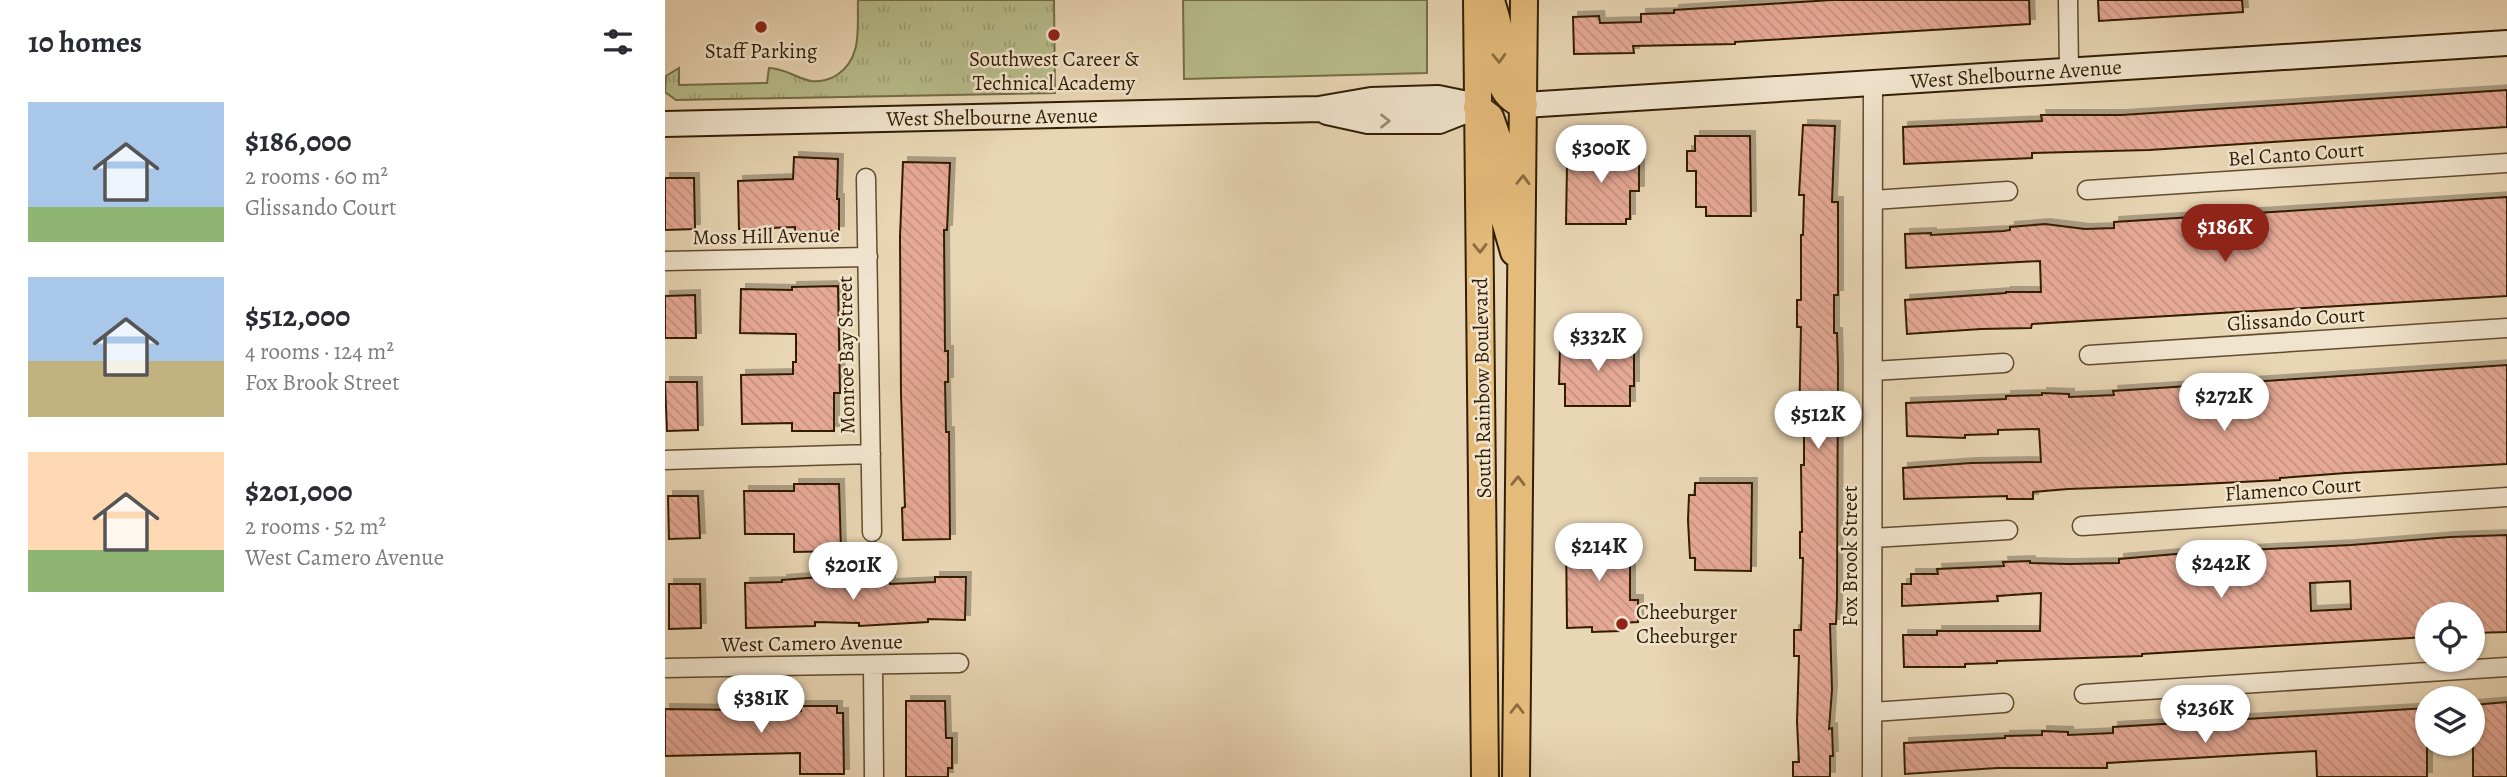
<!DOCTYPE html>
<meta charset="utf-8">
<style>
:root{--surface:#fff;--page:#f7f7f7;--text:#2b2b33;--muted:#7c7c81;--accent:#8f2418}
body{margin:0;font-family:Alegreya,serif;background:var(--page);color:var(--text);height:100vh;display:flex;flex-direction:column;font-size:26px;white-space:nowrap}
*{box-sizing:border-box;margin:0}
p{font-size:23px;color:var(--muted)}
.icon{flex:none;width:38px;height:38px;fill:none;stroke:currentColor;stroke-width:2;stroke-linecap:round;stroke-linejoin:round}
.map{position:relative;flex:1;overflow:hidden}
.side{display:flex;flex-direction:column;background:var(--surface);width:665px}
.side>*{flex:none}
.tools{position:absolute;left:1750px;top:602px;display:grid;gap:14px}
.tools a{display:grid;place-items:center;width:70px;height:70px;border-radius:50%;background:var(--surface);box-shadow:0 2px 5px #0004;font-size:35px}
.price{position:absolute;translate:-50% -60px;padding:0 16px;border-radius:24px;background:#fff;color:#222;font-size:23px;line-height:46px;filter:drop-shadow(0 2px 4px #0008)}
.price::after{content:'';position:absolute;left:50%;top:42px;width:21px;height:16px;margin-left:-10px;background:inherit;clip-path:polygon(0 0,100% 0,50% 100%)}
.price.active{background:var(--accent);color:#fff}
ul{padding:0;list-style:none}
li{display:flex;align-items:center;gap:21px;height:175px;padding:0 28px}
li span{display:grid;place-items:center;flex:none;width:196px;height:140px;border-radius:0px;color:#555}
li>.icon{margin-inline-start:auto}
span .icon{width:84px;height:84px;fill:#fffc;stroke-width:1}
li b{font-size:30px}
h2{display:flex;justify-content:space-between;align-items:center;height:84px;padding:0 28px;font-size:30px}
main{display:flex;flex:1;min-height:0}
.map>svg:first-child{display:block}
.grass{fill:url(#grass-tufts);stroke:#756e47;stroke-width:2}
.park{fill:#b8bd8c;stroke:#756e47;stroke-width:2}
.building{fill:url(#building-back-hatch);stroke:#321e02;stroke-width:2;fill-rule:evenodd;filter:url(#shadow)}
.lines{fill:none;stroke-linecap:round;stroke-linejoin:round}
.street-casing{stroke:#604c2e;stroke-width:21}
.secondary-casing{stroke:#321e02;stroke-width:28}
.primary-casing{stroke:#321e02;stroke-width:30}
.street{stroke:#f1e4ce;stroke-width:18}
.secondary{stroke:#f1e4ce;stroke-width:24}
.primary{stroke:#e4bb7a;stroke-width:26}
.oneway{stroke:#8b6c3e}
.oneway2{stroke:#9b8b72}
.poi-dot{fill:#8f2418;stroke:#f1e4ce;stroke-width:2.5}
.labels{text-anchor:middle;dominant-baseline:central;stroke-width:5;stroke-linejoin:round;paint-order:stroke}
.poi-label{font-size:21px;fill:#321e02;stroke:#f1e4ce}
.street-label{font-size:21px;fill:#321e02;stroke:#f1e4ce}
</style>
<main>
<section class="side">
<h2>10 homes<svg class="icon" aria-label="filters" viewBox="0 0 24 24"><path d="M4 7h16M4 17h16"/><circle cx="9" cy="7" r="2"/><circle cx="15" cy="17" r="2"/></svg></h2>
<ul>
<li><span style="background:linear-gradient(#a9c7e8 75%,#8fb573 0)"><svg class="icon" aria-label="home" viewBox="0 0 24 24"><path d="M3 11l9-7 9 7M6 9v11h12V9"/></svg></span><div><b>$186,000</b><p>2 rooms · 60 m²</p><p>Glissando Court</p></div></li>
<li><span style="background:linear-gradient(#a9c7e8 60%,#c2b280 0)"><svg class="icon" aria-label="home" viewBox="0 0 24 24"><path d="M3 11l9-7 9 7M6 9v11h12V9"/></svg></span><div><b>$512,000</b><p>4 rooms · 124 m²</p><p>Fox Brook Street</p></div></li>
<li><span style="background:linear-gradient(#ffd9b3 70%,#8fb573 0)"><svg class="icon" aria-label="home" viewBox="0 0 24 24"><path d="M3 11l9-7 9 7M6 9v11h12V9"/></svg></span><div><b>$201,000</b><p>2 rooms · 52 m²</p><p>West Camero Avenue</p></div></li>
</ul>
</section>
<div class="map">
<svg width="1842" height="777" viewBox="0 0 1842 777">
<defs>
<pattern id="grass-tufts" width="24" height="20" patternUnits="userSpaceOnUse" patternTransform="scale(1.75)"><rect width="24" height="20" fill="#b8bd8c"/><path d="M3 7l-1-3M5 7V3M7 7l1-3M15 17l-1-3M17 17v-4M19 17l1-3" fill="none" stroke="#9fa277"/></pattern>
<pattern id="building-back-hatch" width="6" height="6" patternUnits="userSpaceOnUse" patternTransform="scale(1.75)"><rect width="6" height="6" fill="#e6a997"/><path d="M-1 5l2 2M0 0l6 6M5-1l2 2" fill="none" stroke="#c69180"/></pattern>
<filter id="shadow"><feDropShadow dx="5" dy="-5" stdDeviation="0" flood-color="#0004"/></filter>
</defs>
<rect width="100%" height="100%" fill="#e9d6b4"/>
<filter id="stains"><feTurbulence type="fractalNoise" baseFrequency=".00286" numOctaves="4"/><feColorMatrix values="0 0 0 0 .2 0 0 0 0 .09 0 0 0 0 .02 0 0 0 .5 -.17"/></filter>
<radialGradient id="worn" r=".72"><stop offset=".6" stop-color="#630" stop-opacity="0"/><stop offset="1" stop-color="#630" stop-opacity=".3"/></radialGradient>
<!-- grass -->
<path class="grass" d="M193 0H389L390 93 11 100 0 92 1 76 14 68V85L102 83 104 68C119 68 131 78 146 81 154 82 165 80 172 75 198 57 192 28 193 0Z"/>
<!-- park -->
<path class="park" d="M518 0H762V73L519 79Z"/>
<!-- building -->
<path class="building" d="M1167 0H1364L1365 24 1070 42V44L968 46 969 53 909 54 908 17 934 16 935 23 976 22V14L1009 13V10Z
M1433 0H1577L1578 12 1434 21Z
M1842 90V127L1484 150 1367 153V158L1239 164 1238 127 1377 121 1376 115H1456Z
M1138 125 1170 126 1167 202H1173V295H1169V333H1172L1173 367 1172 598 1171 624H1165L1167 690 1164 729 1167 728 1168 756H1165V777H1128V762H1134L1132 722 1134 656H1129V630H1136L1138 558H1135V532H1137L1136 465H1139V426H1134L1136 327H1132V300H1136V235H1138L1139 195H1134Z
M1030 136H1085L1086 216H1041V207H1031V171H1022V151H1030Z
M914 142H961V149H965V165H974V191H965V219H961V224H901L902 165H914Z
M129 157 173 159 172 199H174V231L130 232V227L74 229 73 181 128 179Z
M238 162 285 163 282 230H279L280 351H283V382H280L281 432H284L285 539 238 540 237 508 240 507 236 395 235 237Z
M0 178H29L30 229 0 230Z
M1842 197V296L1367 324 1366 328 1316 329 1242 334 1240 300 1341 293V292H1376L1375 261 1241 268 1240 234 1266 233V235L1339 231 1345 230V227L1380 224 1420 229 1449 228V222Z
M173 286 175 393H169V431H127V423L77 424 76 375 128 374V362H131V334L75 333 76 289 127 290V287Z
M30 295 31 338H0V296Z
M917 340H969V386H965V406H900V384H894L895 348H917Z
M1842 365V464L1681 473 1615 478V480L1516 485 1403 489 1368 492V499H1342V496L1239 499 1238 468 1306 463 1376 462 1374 429 1333 430V434L1300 435V438L1242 436 1241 403 1341 399V396L1377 395V393L1404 394V397L1449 395 1448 391Z
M0 382H32L33 430 2 431Z
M1030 483H1087L1086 571 1030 570V558H1025L1023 520 1024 495H1030Z
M129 484H174L176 551 129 552V534H80L79 491H129Z
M3 496H33L35 538 4 539Z
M929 532H953V544H965V600H973V622L955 623V631L927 632V627L902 628 901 537 929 536Z
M1842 535V632L1808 633V614H1762V637L1477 654V656L1332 661V663L1300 664V667H1239L1238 635H1272V631H1375L1376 593 1332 596 1333 601 1237 606V584H1246V574H1273L1272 569 1339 566 1338 562 1365 561V563L1403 564 1454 563V559L1522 553 1686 545 1785 537ZM1685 581 1686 609 1646 611 1645 583Z
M156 577 187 578V581L225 580V584L270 582V577H301L300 620 263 619V622L194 626V623L150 622V626L81 628 80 583 117 582V580Z
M4 584H35L36 628 4 629Z
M241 701H280L281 738H287V768H283V777H241Z
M1842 702V777H1808V705Z
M136 706H172V713H178L179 774H135V753L0 756V709L76 710V712L136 711Z
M1762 708V777H1652L1651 751 1442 763V768H1332L1240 774 1239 743 1340 738V736L1377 735V731L1403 732V735L1448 733V727Z"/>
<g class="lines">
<defs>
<path id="street" d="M1403 0 1404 70
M201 178 207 532
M1422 190 1842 163
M1208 200 1343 191
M0 261 203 257
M1424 355 1842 328
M1208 371 1339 363
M0 460 206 454
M1417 526 1842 497
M1208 538 1343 530
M208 665 209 777
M0 668 294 663
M1419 694 1842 667
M1208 712 1339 703
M1207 777 1208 82"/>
<path id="secondary" d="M859 105 1842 43
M662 112 703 121H774L812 106
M0 124 654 109 706 100 773 98 812 106"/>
<path id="primary" d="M812 0 820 777
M826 0C828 9 832 18 833 27 836 57 824 92 859 105
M812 107 825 117 832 137 834 200 849 252
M851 777 859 0"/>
</defs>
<!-- street casing -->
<use href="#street" class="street-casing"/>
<!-- secondary casing -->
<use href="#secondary" class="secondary-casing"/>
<!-- primary casing -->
<use href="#primary" class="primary-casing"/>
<!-- street -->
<use href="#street" class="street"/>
<!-- secondary -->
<use href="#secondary" class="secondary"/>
<!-- primary -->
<use href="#primary" class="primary"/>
</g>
<!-- one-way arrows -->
<defs><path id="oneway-chevron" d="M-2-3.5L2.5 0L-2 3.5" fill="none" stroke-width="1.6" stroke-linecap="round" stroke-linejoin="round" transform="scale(1.75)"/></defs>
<g class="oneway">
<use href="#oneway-chevron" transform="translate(834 58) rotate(88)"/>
<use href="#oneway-chevron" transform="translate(858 180) rotate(-89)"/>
<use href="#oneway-chevron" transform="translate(815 248) rotate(89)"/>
<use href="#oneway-chevron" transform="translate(853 481) rotate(-89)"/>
<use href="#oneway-chevron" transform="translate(852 709) rotate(-90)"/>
</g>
<use class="oneway2" href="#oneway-chevron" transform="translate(720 121)"/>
<!-- markers -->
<g class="poi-dot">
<circle cx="96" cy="27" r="7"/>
<circle cx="389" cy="35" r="7"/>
<circle cx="957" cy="624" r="7"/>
</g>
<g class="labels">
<!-- poi labels -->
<g class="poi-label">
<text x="96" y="51">Staff Parking</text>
<text x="389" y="59">Southwest Career &amp;<tspan x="389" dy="24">Technical Academy</tspan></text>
<text x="971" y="612" text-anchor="start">Cheeburger<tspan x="971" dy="24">Cheeburger</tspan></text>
</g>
<!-- street labels -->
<g class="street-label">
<text transform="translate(1351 74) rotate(-4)">West Shelbourne Avenue</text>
<text transform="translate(327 117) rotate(-1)">West Shelbourne Avenue</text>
<text transform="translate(1631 154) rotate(-4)">Bel Canto Court</text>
<text transform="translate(101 236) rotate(-1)">Moss Hill Avenue</text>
<text transform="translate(1631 319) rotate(-4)">Glissando Court</text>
<text transform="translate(181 355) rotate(-91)">Monroe Bay Street</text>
<text transform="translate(817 388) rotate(-91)">South Rainbow Boulevard</text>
<text transform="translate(1628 489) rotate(-4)">Flamenco Court</text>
<text transform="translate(1185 556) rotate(-90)">Fox Brook Street</text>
<text transform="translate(147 643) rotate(-1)">West Camero Avenue</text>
</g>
</g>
<rect width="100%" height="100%" filter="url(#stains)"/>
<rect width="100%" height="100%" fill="url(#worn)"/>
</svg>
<div class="tools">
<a><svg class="icon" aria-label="locate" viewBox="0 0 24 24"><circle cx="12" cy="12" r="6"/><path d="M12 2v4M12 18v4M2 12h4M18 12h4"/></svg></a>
<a><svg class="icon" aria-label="layers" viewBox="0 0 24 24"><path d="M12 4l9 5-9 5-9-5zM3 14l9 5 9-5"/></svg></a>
</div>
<b class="price" style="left:936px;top:185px">$300K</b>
<b class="price active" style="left:1560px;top:264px">$186K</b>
<b class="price" style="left:933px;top:373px">$332K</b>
<b class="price" style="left:1559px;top:433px">$272K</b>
<b class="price" style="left:1153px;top:451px">$512K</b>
<b class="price" style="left:934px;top:583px">$214K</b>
<b class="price" style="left:1556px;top:600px">$242K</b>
<b class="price" style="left:188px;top:602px">$201K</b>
<b class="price" style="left:96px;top:735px">$381K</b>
<b class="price" style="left:1540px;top:745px">$236K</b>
</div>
</main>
